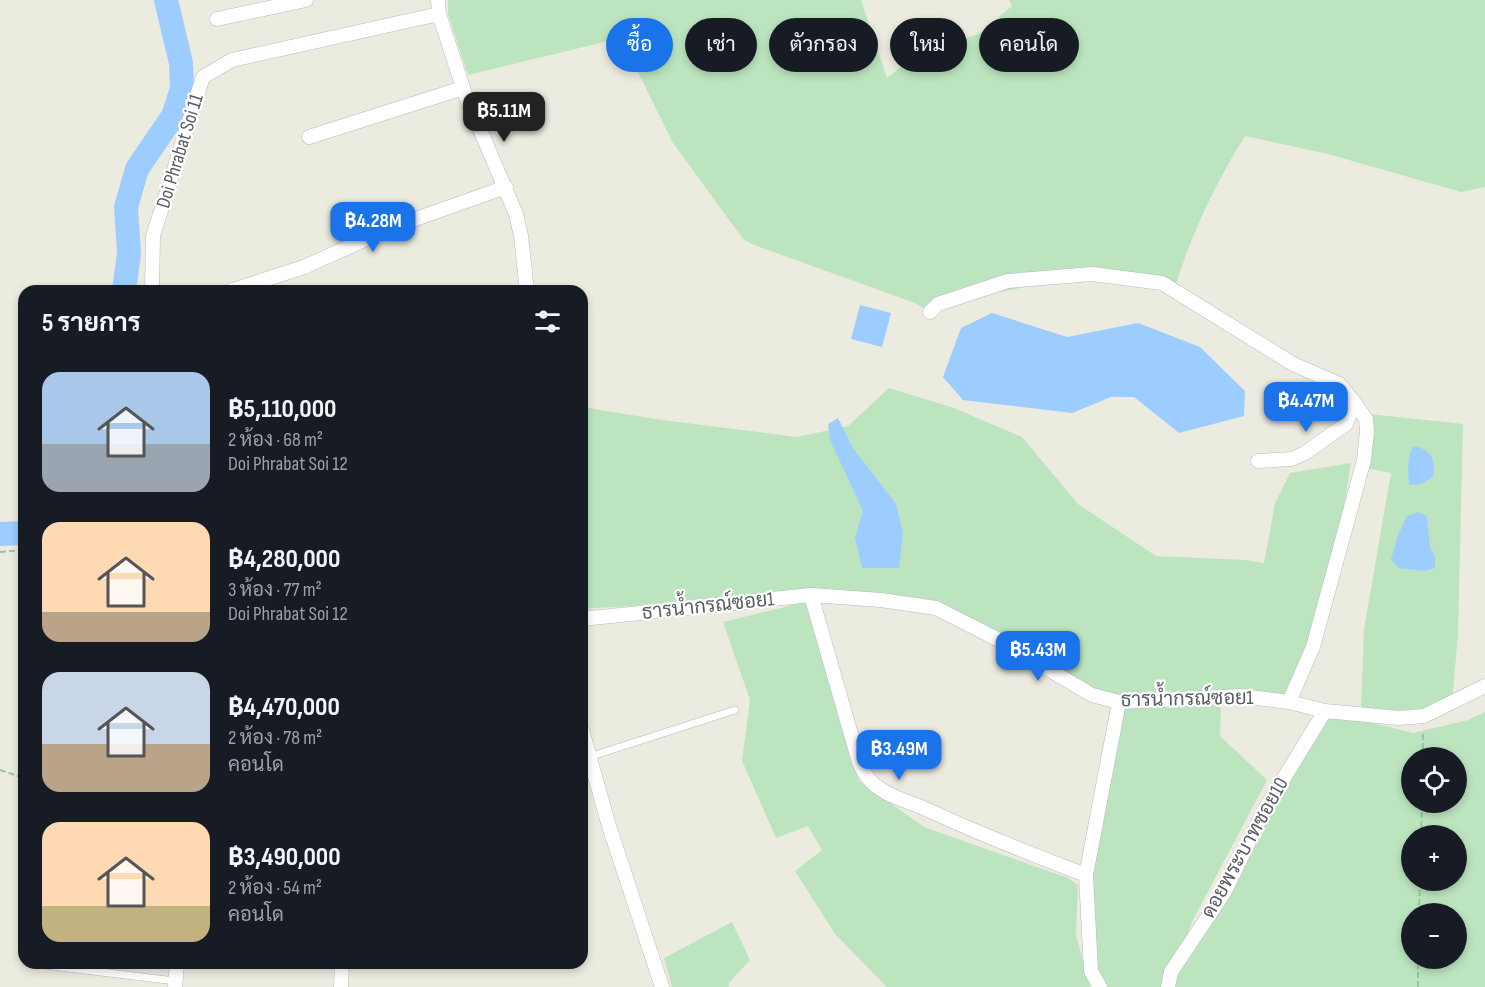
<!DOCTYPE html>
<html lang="th">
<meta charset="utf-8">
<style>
:root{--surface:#171b24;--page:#20242c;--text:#f1f3f6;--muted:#9ea1a6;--accent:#1a73e8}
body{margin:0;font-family:"Sofia Sans Condensed",Sarabun,sans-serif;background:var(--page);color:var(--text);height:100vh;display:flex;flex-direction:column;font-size:22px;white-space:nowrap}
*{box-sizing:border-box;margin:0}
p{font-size:20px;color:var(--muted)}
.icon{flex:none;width:33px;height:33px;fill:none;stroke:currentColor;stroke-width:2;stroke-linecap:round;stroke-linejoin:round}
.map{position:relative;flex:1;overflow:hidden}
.details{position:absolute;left:18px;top:285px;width:570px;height:684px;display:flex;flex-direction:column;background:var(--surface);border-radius:18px;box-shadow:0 3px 9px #0003}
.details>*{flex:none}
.hud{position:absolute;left:606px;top:18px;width:570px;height:54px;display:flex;gap:12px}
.buttons{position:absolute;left:1401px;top:747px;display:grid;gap:12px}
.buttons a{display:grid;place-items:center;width:66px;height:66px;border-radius:50%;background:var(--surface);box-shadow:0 3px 9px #0003;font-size:30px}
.price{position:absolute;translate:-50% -51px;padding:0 14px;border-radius:12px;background:var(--accent);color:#fff;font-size:20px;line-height:39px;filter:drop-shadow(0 2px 3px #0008)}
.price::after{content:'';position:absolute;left:50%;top:36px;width:18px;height:14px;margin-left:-9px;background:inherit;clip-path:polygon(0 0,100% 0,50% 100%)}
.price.selected{background:#222;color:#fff}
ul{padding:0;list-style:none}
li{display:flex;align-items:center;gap:18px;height:150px;padding:0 24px}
li span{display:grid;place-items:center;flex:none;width:168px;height:120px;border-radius:18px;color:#555}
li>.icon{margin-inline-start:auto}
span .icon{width:72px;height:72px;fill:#fffc;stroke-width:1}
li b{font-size:26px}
h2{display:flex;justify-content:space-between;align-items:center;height:72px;padding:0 24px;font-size:26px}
.chip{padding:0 21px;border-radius:27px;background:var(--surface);box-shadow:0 3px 9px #0003;font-size:21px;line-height:54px}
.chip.selected{background:var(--accent);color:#fff}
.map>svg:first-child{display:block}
.green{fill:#bce5bf;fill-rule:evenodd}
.water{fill:#9dccff}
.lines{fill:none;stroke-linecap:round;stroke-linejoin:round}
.river{stroke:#9dccff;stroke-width:24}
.service-casing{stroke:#b8babf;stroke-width:8}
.minor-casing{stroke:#b8babf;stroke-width:15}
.path{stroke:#95c5a7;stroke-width:2;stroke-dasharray:6 3;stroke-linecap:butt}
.service{stroke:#fff;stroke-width:7}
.minor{stroke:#fff;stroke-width:14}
.labels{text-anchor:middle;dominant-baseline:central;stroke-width:4.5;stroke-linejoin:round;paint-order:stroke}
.street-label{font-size:20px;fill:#595c61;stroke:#fff}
</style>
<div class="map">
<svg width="1485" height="987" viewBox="0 0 1485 987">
<rect width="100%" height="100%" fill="#ecebe0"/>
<!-- green -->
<path class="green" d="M448 0H861L887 78 906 63 980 33 1012 6 1009 0H1485V187L1461 192 1328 154 1245 136C1214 186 1191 235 1174 290L1092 274 938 304 930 312 915 303 754 245 743 239 673 143 621 38 468 75 448 14Z
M889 388 954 408 1022 437 1078 504 1156 556 1246 560 1264 563 1275 503 1290 473 1351 463 1334 569 1289 702 1210 698 1221 708 1220 736 1267 780 1194 918 1173 968 1325 711 1413 733 1468 720 1485 712V987H1100L1095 980 1086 875 1119 702 936 608 811 595 582 609V407L662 420 797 437 848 426ZM1412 758H1456V802H1412ZM1412 836H1456V880H1412ZM1412 914H1456V958H1412Z
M1370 414 1463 424 1458 635 1452 702 1424 716 1361 709 1364 629 1391 473 1367 468Z
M805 602 859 781 924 827 1068 878 1078 885 1076 935 1090 987H887L835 934 795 871 822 850 808 826 776 838 742 761 750 700 723 622Z
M732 922 750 960 728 984 729 987H672L664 958Z"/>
<!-- water -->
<path class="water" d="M860 305 891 313 882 347 851 339Z
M992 313 1067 337 1138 323 1200 347 1245 391 1244 416 1179 433 1134 397H1111L1072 413 963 400 943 377 961 328Z
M838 418 853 448 896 504 903 533 899 568H862L855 538 863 511 830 440 828 424Z
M1413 446C1431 449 1436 459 1433 477L1422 484 1409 485C1408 470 1407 459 1413 446Z
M1418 512 1427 516 1430 547 1435 556V568L1425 571 1399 568 1391 559 1398 535 1407 516Z"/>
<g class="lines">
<!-- river -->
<path class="river" d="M124 291 129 254 126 207 137 169 173 116 182 89 181 63 166 0
M0 534 24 533"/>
<defs>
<path id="service" d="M589 757 735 710
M27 963 175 981"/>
<path id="minor" d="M438 0 439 14 465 94 516 214 521 236 527 291
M217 19 306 0
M309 137 463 88
M152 291 153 236 203 77 232 60 439 14
M230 291 304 267 393 227 506 187
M930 312 938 304 1008 281 1092 274 1162 283 1293 364 1339 384 1354 402 1366 419 1367 431 1364 460 1313 647 1289 702
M1258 461 1292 459 1305 453 1346 424 1354 402
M811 595 859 762C865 775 870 783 882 790 895 799 914 803 928 810 980 834 1033 855 1086 875
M582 619 811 595 881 600 936 608 999 640 1092 695 1119 702 1242 696 1289 702 1325 711 1399 718 1424 716 1485 686
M582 730 609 826 662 987
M175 987 177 963
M341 987 342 963
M1100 987 1091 971 1086 875 1119 702
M1168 987 1171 972 1225 891 1265 809 1325 711"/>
</defs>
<!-- service casing -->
<use href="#service" class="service-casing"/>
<!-- minor casing -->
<use href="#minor" class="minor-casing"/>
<!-- path -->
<path class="path" d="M0 552 24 550
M1423 758V731
M0 770 24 778
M1421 836 1422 802
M1419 914 1420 880
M1418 987V958"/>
<!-- service -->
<use href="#service" class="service"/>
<!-- minor -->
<use href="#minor" class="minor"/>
</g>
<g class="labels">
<!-- street labels -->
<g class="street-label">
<text transform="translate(180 151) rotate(-73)">Doi Phrabat Soi 11</text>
<text transform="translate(708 606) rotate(-6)">ธารน้ำกรณ์ซอย1</text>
<text transform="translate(1187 699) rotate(-1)">ธารน้ำกรณ์ซอย1</text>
<text transform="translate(1245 848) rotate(-61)">ดอยพระบาทซอย10</text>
</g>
</g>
</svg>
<div class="buttons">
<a><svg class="icon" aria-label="locate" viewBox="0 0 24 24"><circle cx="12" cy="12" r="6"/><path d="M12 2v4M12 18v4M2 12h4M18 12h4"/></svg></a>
<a>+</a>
<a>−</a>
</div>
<b class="price selected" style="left:504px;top:143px">฿5.11M</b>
<b class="price" style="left:373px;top:253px">฿4.28M</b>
<b class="price" style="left:1306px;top:433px">฿4.47M</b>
<b class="price" style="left:1038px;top:682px">฿5.43M</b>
<b class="price" style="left:899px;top:781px">฿3.49M</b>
<div class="hud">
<a class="chip selected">ซื้อ</a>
<a class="chip">เช่า</a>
<a class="chip">ตัวกรอง</a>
<a class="chip">ใหม่</a>
<a class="chip">คอนโด</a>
</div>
<section class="details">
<h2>5 รายการ<svg class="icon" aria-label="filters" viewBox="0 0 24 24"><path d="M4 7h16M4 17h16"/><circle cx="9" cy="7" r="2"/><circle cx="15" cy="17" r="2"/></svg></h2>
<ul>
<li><span style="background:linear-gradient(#a9c7e8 60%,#9aa5b1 0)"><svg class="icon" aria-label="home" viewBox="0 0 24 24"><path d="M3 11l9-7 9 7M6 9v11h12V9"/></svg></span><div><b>฿5,110,000</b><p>2 ห้อง · 68 m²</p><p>Doi Phrabat Soi 12</p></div></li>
<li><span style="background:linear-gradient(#ffd9b3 75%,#b9a48a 0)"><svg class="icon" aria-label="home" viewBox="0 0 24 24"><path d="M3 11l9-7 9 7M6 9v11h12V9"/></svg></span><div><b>฿4,280,000</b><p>3 ห้อง · 77 m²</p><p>Doi Phrabat Soi 12</p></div></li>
<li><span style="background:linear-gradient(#c9d6e8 60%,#b9a48a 0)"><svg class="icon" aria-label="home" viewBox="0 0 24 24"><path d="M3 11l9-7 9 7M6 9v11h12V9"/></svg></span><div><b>฿4,470,000</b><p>2 ห้อง · 78 m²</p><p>คอนโด</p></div></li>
<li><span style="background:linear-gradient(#ffd9b3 70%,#c2b280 0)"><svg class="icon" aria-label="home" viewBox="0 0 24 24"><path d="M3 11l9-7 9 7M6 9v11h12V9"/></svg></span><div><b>฿3,490,000</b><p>2 ห้อง · 54 m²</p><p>คอนโด</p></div></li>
</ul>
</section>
</div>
